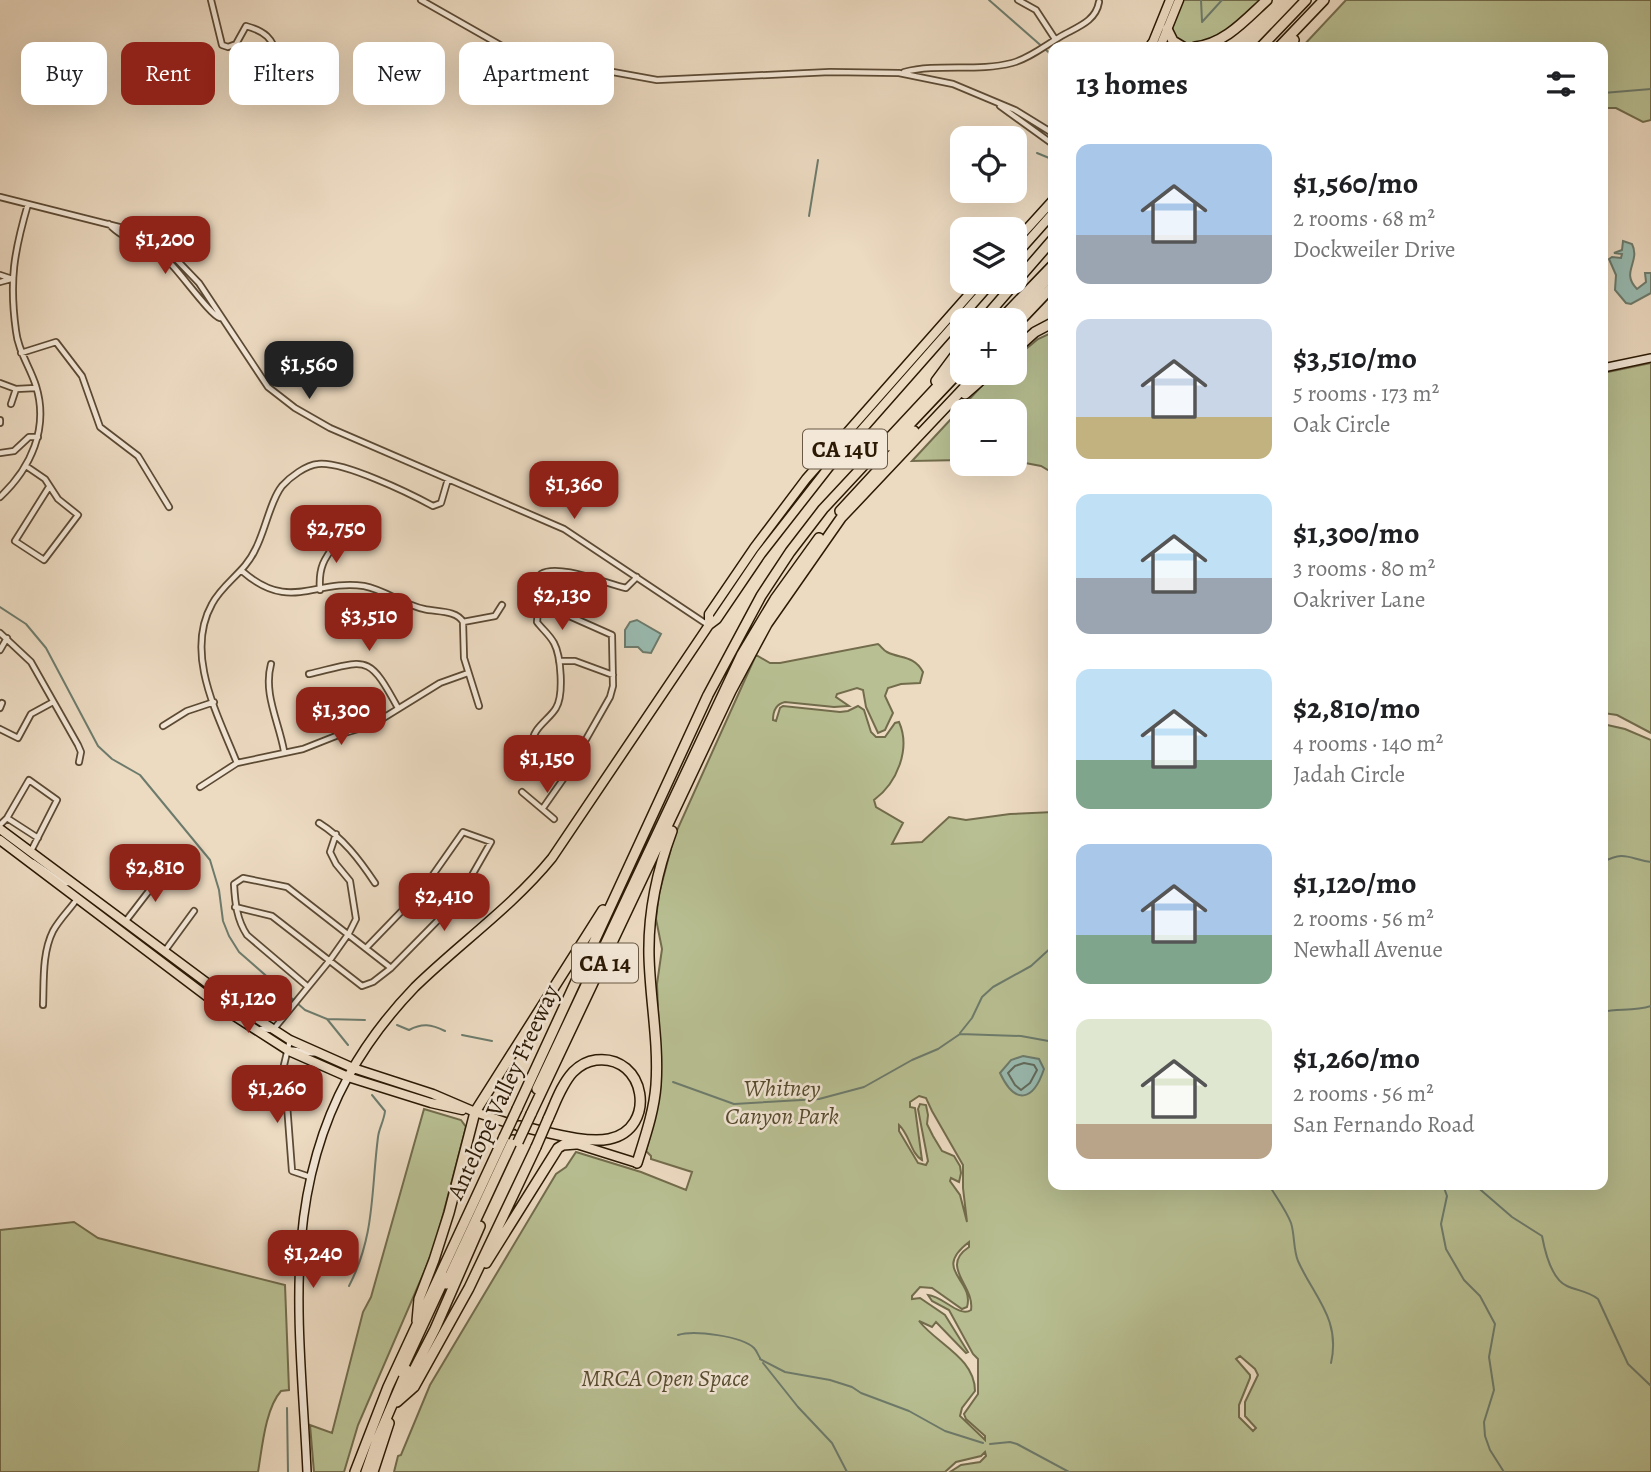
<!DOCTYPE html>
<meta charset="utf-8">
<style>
:root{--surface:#fff;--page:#f2f2f2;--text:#202124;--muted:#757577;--accent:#8f2418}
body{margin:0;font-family:Alegreya,serif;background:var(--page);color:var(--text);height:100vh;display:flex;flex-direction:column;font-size:26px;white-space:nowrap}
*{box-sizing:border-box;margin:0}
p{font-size:23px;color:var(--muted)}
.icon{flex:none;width:38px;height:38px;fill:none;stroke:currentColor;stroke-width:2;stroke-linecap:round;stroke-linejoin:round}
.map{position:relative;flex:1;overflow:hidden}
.sheet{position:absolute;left:1048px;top:42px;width:560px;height:1148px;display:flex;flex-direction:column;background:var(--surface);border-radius:14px;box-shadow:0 7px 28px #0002}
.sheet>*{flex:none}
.hud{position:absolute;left:21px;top:42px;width:665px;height:63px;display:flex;gap:14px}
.controls{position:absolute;left:950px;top:126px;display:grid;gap:14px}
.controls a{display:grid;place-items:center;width:77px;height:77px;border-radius:14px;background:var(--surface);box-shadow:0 7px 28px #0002;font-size:35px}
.price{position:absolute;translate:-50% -60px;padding:0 16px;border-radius:14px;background:var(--accent);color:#fff;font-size:23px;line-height:46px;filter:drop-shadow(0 2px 4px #0008)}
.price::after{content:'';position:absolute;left:50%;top:42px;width:21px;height:16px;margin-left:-10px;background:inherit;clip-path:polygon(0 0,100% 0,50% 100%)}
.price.active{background:#222;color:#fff}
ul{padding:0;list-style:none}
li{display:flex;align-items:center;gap:21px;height:175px;padding:0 28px}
li span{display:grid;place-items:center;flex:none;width:196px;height:140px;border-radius:14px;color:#555}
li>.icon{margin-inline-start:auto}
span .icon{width:84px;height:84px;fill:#fffc;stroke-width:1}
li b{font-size:30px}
h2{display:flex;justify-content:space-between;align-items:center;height:84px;padding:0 28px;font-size:30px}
.pill{padding:0 24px;border-radius:14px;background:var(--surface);box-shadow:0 7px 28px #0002;font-size:24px;line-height:63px}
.pill.active{background:var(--accent);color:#fff}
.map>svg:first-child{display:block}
.green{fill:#b8bf92;stroke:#726c4c;stroke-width:2;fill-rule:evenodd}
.water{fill:#99bbb1;stroke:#6d7b6c;stroke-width:2}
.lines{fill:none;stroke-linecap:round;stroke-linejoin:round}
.shore{stroke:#626a5b;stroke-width:2}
.stream{stroke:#6d7b6c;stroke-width:2}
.minor-casing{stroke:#5c4a34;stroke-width:8}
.secondary-casing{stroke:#2c1a05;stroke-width:10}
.primary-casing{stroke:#2c1a05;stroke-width:11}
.motorway-casing{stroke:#2c1a05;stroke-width:12}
.minor{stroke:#f3e7d7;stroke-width:4.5}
.secondary{stroke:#f3e7d7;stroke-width:7}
.primary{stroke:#ecdac1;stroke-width:8}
.motorway{stroke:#ecdac1;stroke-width:9}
.motorway-bridge-casing{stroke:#2c1a05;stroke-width:12;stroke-linecap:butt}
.motorway-bridge{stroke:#ecdac1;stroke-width:9}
.labels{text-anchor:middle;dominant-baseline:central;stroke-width:5;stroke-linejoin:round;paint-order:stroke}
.shield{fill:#f3e7d7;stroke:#685844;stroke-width:2}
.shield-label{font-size:23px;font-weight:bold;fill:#2c1a05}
.park-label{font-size:24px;font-style:italic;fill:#564c2f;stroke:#f3e7d7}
.street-label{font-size:24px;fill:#2c1a05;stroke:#f3e7d7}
</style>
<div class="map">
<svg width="1651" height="1472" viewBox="0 0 1651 1472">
<rect width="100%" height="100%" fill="#ecdac1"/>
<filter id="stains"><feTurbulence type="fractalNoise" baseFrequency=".00286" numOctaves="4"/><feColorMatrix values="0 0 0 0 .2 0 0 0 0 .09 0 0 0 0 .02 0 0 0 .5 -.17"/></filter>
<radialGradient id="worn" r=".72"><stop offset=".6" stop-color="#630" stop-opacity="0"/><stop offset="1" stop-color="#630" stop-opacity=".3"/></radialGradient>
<!-- green -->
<path class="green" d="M1183 0H1263C1240 21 1210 56 1175 41L1171 29Z
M1346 0H1651V120L1643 122 1616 108H1603V47H1302Z
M1053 332V473L1041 466 1015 461V411H962V460L912 461 990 377 996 373H1015V358L1038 339Z
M1651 363V733L1617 715 1603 713V373Z
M878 644C881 646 883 650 887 652 900 659 914 655 923 672L920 683 901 684 888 688 885 696 893 713 885 730 878 733 866 707 863 690 857 688 837 694 836 697 849 706 834 707 785 702C776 704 773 711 773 720L776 721 780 708 783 706 840 712 848 711 858 706 864 710 871 732 876 737H885L895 723 899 722C911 749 897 783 874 800L876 807 903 823 892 844 922 842 949 817 966 820 1010 814 1053 812 1054 1185H1603V724L1625 729 1651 740V1472H950L961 1465 980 1462 986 1456 985 1452 981 1456 956 1462 945 1472H394L398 1456 401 1455 430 1385 556 1174 566 1167 576 1152 641 1172 686 1190 692 1172 651 1159V1156L646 1151 657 1108 661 1084 657 984 662 949 656 919 659 894 674 837 756 655 770 663H780ZM919 1096 926 1098 932 1111 963 1165V1188L967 1222 960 1195 950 1181 951 1178 959 1182 961 1173 960 1166 954 1156 942 1151 933 1136 927 1124 928 1115 926 1105 920 1104 918 1109 928 1161 926 1165 918 1163 899 1131V1125C910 1135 911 1154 922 1160L915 1108 910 1107V1102ZM969 1242V1247C939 1267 975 1285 971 1310 959 1318 943 1296 928 1295L932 1301 949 1310 973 1354 978 1359V1394L964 1414 966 1419 985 1436V1440L960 1416 962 1408 975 1391C975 1358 937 1344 919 1321L932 1327 936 1322 966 1353 968 1352 945 1315 920 1298 912 1299V1296L920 1287 932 1288 962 1309 967 1307C975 1279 931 1271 969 1242ZM1240 1356 1255 1369 1258 1375 1245 1402V1416L1256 1428 1253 1431 1239 1417V1405L1250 1378V1375L1236 1359Z
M424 1109 461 1120 466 1127 434 1249 358 1425 344 1472H314L310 1425 332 1433 363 1312 371 1297Z
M74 1222 98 1238 285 1285 289 1390 281 1391C265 1409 262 1449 258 1472H0V1230Z"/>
<!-- water -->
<path class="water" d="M1623 241 1632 244C1641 262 1620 272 1637 289L1646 282 1645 273H1651V293L1631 304 1626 303 1615 290 1616 275 1609 259 1612 257 1621 258 1622 254 1614 253 1622 250Z
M637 620 661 634 651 653 643 652 638 647H625V630L630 622Z
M1023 1056 1039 1059 1044 1069C1033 1102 1015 1105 1000 1073L1011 1060Z"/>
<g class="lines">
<!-- shore -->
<path class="shore" d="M1024 1063 1034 1065 1037 1070 1030 1083 1021 1090 1015 1085 1008 1073 1015 1066Z"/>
<!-- stream -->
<path class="stream" d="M989 0 1054 57
M1201 0 1202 21
M1202 22 1222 0
M1603 93 1651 89
M1037 153 1054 160
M809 216 818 160
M0 607 26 624 46 648 98 746 112 759 140 775 210 860 219 890 223 921 229 936 239 952 305 1010 327 1019 348 1045
M1603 862C1625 850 1629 859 1651 862
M1603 1012C1617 1008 1633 1012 1651 1006
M327 1019 365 1020
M397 1025 409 1030C422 1023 431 1024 445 1031
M960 1033 972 1018 982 997 993 987 1031 966 1054 945
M462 1035 492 1041
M673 1082 734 1104 819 1099 864 1087 912 1060 938 1049 960 1034 1021 1036 1054 1042
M1269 1185C1276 1197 1286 1210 1291 1223 1295 1236 1293 1248 1298 1261 1314 1297 1341 1319 1331 1363
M1443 1185 1447 1196 1441 1224 1446 1249 1464 1280 1480 1296 1495 1324 1489 1357 1494 1390 1484 1422 1485 1436 1490 1450 1504 1472
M1475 1185 1512 1217 1542 1236C1545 1252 1551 1279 1567 1286 1578 1291 1588 1291 1598 1299L1628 1364 1651 1386
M349 1286C375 1236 371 1192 378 1137 379 1128 384 1121 385 1111L372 1095
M678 1335C694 1330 742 1336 754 1348 757 1351 758 1355 760 1358
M760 1359 785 1372 830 1380 852 1387 861 1393 909 1411 945 1431 983 1443
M763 1363 798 1407 832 1443 847 1472
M287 1408 288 1472
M990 1444 1010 1442 1017 1444 1069 1472"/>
<defs>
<path id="minor" d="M211 0 222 45 228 47 236 44 246 26C264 31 274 38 277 58L266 75
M421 0 509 50 541 59 657 80 830 72 899 73 953 84 1015 110 1054 134
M1018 0 1036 10 1055 39
M904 72C939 63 977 72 1012 63 1031 58 1048 43 1065 34 1080 26 1096 20 1099 2
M1000 106 1054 145
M0 197 127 229 155 243 173 256 199 283 268 387 295 408 330 428 564 529 708 625
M109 224C125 242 152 245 169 262 180 272 211 316 220 318
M0 275 12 279
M0 282 11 279
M21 353 56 342 82 376 100 427 138 456 169 507
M0 383 16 389 36 388
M11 404 16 389
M0 420V423
M0 453 14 451 29 437H38
M26 466 45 479 58 499 78 515 44 560 15 541 49 487
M0 497C31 468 49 428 36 386 30 367 18 351 16 331 9 281 14 252 28 204
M242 571C290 613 314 579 364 586 385 590 404 605 424 609 436 612 457 610 463 622L464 658 479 706
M320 590C318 564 326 557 341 536
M540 603 612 635 613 686 610 697 564 778 543 808
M463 622 495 616 502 605
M0 633 31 662 78 745 81 752 79 762
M0 650 7 638
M559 661H575L613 675
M271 664C263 694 279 722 284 751
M309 674C368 660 368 653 398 708
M0 708 2 703
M163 726 187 711 214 702
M0 729 18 738 31 714 53 702
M237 763C218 715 184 654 212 604 223 583 245 572 255 550 265 532 270 501 282 486 290 477 306 465 318 464 343 461 409 493 433 506L441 503 448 479
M567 772C557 766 536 756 533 744 530 730 550 719 556 708 564 695 561 656 554 643 549 634 542 629 537 622L541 574C558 563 607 584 626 588L637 577
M200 787 237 763 303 749 341 734 372 725 440 683 468 673
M522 792 554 819
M7 818 38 838
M319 823C343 838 359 859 375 883
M0 825 7 818 29 780 57 800 31 851
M33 862 64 883H71
M235 907 272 916 362 986 373 982 391 968 447 911 467 884 491 842 463 832 423 889 367 947
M125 922 165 870
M164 952 194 911
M307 986 247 935C237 920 235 903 234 884L243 878 287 887 391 968
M43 1005C44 981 42 953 53 931 59 920 70 909 77 899
M261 1029 273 1030 330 960 349 933 356 919 350 881 336 864 330 852 336 834
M290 1040 284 1065 292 1171 310 1177
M290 1050C299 1048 305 1055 315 1053"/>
<path id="secondary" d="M1603 368 1651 358
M307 1472C301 1335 279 1203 348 1077"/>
<path id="primary" d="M1151 47 1170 0
M1160 47 1179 0
M1015 242 1054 199
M1015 256 1054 212
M709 625V614L754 548 806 479 980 282
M0 829 242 1009 290 1040 353 1068 433 1094 475 1112 514 1125
M0 840 225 1010 289 1051 348 1077 431 1103 462 1110
M348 1077C366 1044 389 1014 415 987 460 943 512 907 552 858L709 625 717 619 761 554 829 467 992 282
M570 1142 637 1163"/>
<path id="motorway" d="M1167 29 1173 41 1183 47
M1152 44 1158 47
M1195 47C1225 44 1246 19 1267 0
M1261 47 1306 0
M1279 47 1324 0
M1290 47 1294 40
M983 320 1054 238
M1000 320 1054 264
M1009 320 1052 274
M1015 326 1054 285
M1015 350 1035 332 1054 322
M936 381 962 346
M965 394 989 373
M889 446 962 369
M840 511 914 431
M537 1089 742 654 775 599 819 538
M517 1109 708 695 761 596 790 552 823 509 962 360
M531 1114 731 691 767 624 841 518 978 373
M519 1126C545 1131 584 1144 609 1139 658 1129 646 1054 596 1060 588 1061 579 1066 573 1072 561 1085 555 1104 548 1119
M637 1163C645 1137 654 1112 656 1085 659 1042 650 999 649 956 648 913 657 871 672 831
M486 1263 558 1148 563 1145 576 1144
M446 1284 513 1140
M417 1321 419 1299 434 1260 449 1213 475 1112 603 910
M401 1372 445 1277
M403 1391 435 1329 480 1226
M397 1402 414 1387 469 1288 536 1147
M355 1472 388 1387 504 1137
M366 1472 377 1440 407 1370
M373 1472 389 1423"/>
</defs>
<!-- minor casing -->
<use href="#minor" class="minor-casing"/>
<!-- secondary casing -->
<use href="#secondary" class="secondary-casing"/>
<!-- primary casing -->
<use href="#primary" class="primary-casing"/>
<!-- motorway casing -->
<use href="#motorway" class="motorway-casing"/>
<!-- minor -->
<use href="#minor" class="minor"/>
<!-- secondary -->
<use href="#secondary" class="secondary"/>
<!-- primary -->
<use href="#primary" class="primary"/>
<!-- motorway -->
<use href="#motorway" class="motorway"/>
<defs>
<path id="motorway-bridge" d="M504 1137 517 1109
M518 1142 531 1114
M536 1147 548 1119"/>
</defs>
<!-- motorway-bridge casing -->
<use href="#motorway-bridge" class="motorway-bridge-casing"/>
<!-- motorway-bridge -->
<use href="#motorway-bridge" class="motorway-bridge"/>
</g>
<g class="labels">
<!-- shield labels -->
<g class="shield">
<rect x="803" y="429.5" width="84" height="39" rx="5"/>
<rect x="572" y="943.5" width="66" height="39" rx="5"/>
</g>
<g class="shield-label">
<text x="845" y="449">CA 14U</text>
<text x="605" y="963">CA 14</text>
</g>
<!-- park labels -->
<g class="park-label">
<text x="782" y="1088">Whitney<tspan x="782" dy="28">Canyon Park</tspan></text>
<text x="665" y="1378">MRCA Open Space</text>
</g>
<!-- street labels -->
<g class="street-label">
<text transform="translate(503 1092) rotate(-65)">Antelope Valley Freeway</text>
</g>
</g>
<rect width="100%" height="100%" filter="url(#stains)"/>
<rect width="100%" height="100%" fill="url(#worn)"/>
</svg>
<div class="controls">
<a><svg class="icon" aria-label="locate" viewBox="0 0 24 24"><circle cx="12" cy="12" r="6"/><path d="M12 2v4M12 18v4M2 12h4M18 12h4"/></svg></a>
<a><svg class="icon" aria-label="layers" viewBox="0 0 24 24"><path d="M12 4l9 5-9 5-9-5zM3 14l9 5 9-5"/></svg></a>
<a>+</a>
<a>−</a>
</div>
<b class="price" style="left:165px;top:276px">$1,200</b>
<b class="price active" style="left:309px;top:401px">$1,560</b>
<b class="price" style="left:574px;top:521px">$1,360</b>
<b class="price" style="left:336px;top:565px">$2,750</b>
<b class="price" style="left:562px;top:632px">$2,130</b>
<b class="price" style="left:369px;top:653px">$3,510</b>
<b class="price" style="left:341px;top:747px">$1,300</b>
<b class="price" style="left:547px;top:795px">$1,150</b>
<b class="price" style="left:155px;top:904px">$2,810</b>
<b class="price" style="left:444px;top:933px">$2,410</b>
<b class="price" style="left:248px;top:1035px">$1,120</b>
<b class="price" style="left:277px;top:1125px">$1,260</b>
<b class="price" style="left:313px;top:1290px">$1,240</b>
<div class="hud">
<a class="pill">Buy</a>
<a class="pill active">Rent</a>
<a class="pill">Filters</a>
<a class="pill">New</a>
<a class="pill">Apartment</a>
</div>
<section class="sheet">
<h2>13 homes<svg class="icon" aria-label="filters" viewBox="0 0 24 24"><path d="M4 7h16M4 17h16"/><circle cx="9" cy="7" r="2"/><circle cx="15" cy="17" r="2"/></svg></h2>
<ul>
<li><span style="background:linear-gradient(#a9c7e8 65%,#9aa5b1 0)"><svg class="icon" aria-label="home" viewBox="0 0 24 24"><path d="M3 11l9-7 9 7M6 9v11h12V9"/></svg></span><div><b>$1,560/mo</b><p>2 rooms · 68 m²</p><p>Dockweiler Drive</p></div></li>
<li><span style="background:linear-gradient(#c9d6e8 70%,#c2b280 0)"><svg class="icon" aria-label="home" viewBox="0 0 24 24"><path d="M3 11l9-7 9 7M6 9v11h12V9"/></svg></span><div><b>$3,510/mo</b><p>5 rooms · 173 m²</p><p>Oak Circle</p></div></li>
<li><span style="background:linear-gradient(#bfe0f5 60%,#9aa5b1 0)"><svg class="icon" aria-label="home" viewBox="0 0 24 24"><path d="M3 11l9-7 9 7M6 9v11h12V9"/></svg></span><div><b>$1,300/mo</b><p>3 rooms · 80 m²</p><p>Oakriver Lane</p></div></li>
<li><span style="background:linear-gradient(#bfe0f5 65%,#7fa58c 0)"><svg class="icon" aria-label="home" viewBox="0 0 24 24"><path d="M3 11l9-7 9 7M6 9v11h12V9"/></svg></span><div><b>$2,810/mo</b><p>4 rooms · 140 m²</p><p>Jadah Circle</p></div></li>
<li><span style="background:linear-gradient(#a9c7e8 65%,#7fa58c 0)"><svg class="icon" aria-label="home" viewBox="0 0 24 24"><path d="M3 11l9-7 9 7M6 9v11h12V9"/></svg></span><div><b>$1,120/mo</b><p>2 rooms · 56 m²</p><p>Newhall Avenue</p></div></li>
<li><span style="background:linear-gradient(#dfe7d0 75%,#b9a48a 0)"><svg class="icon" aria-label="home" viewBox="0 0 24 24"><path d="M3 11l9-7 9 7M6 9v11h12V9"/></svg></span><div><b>$1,260/mo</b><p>2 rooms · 56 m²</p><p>San Fernando Road</p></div></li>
</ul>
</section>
</div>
